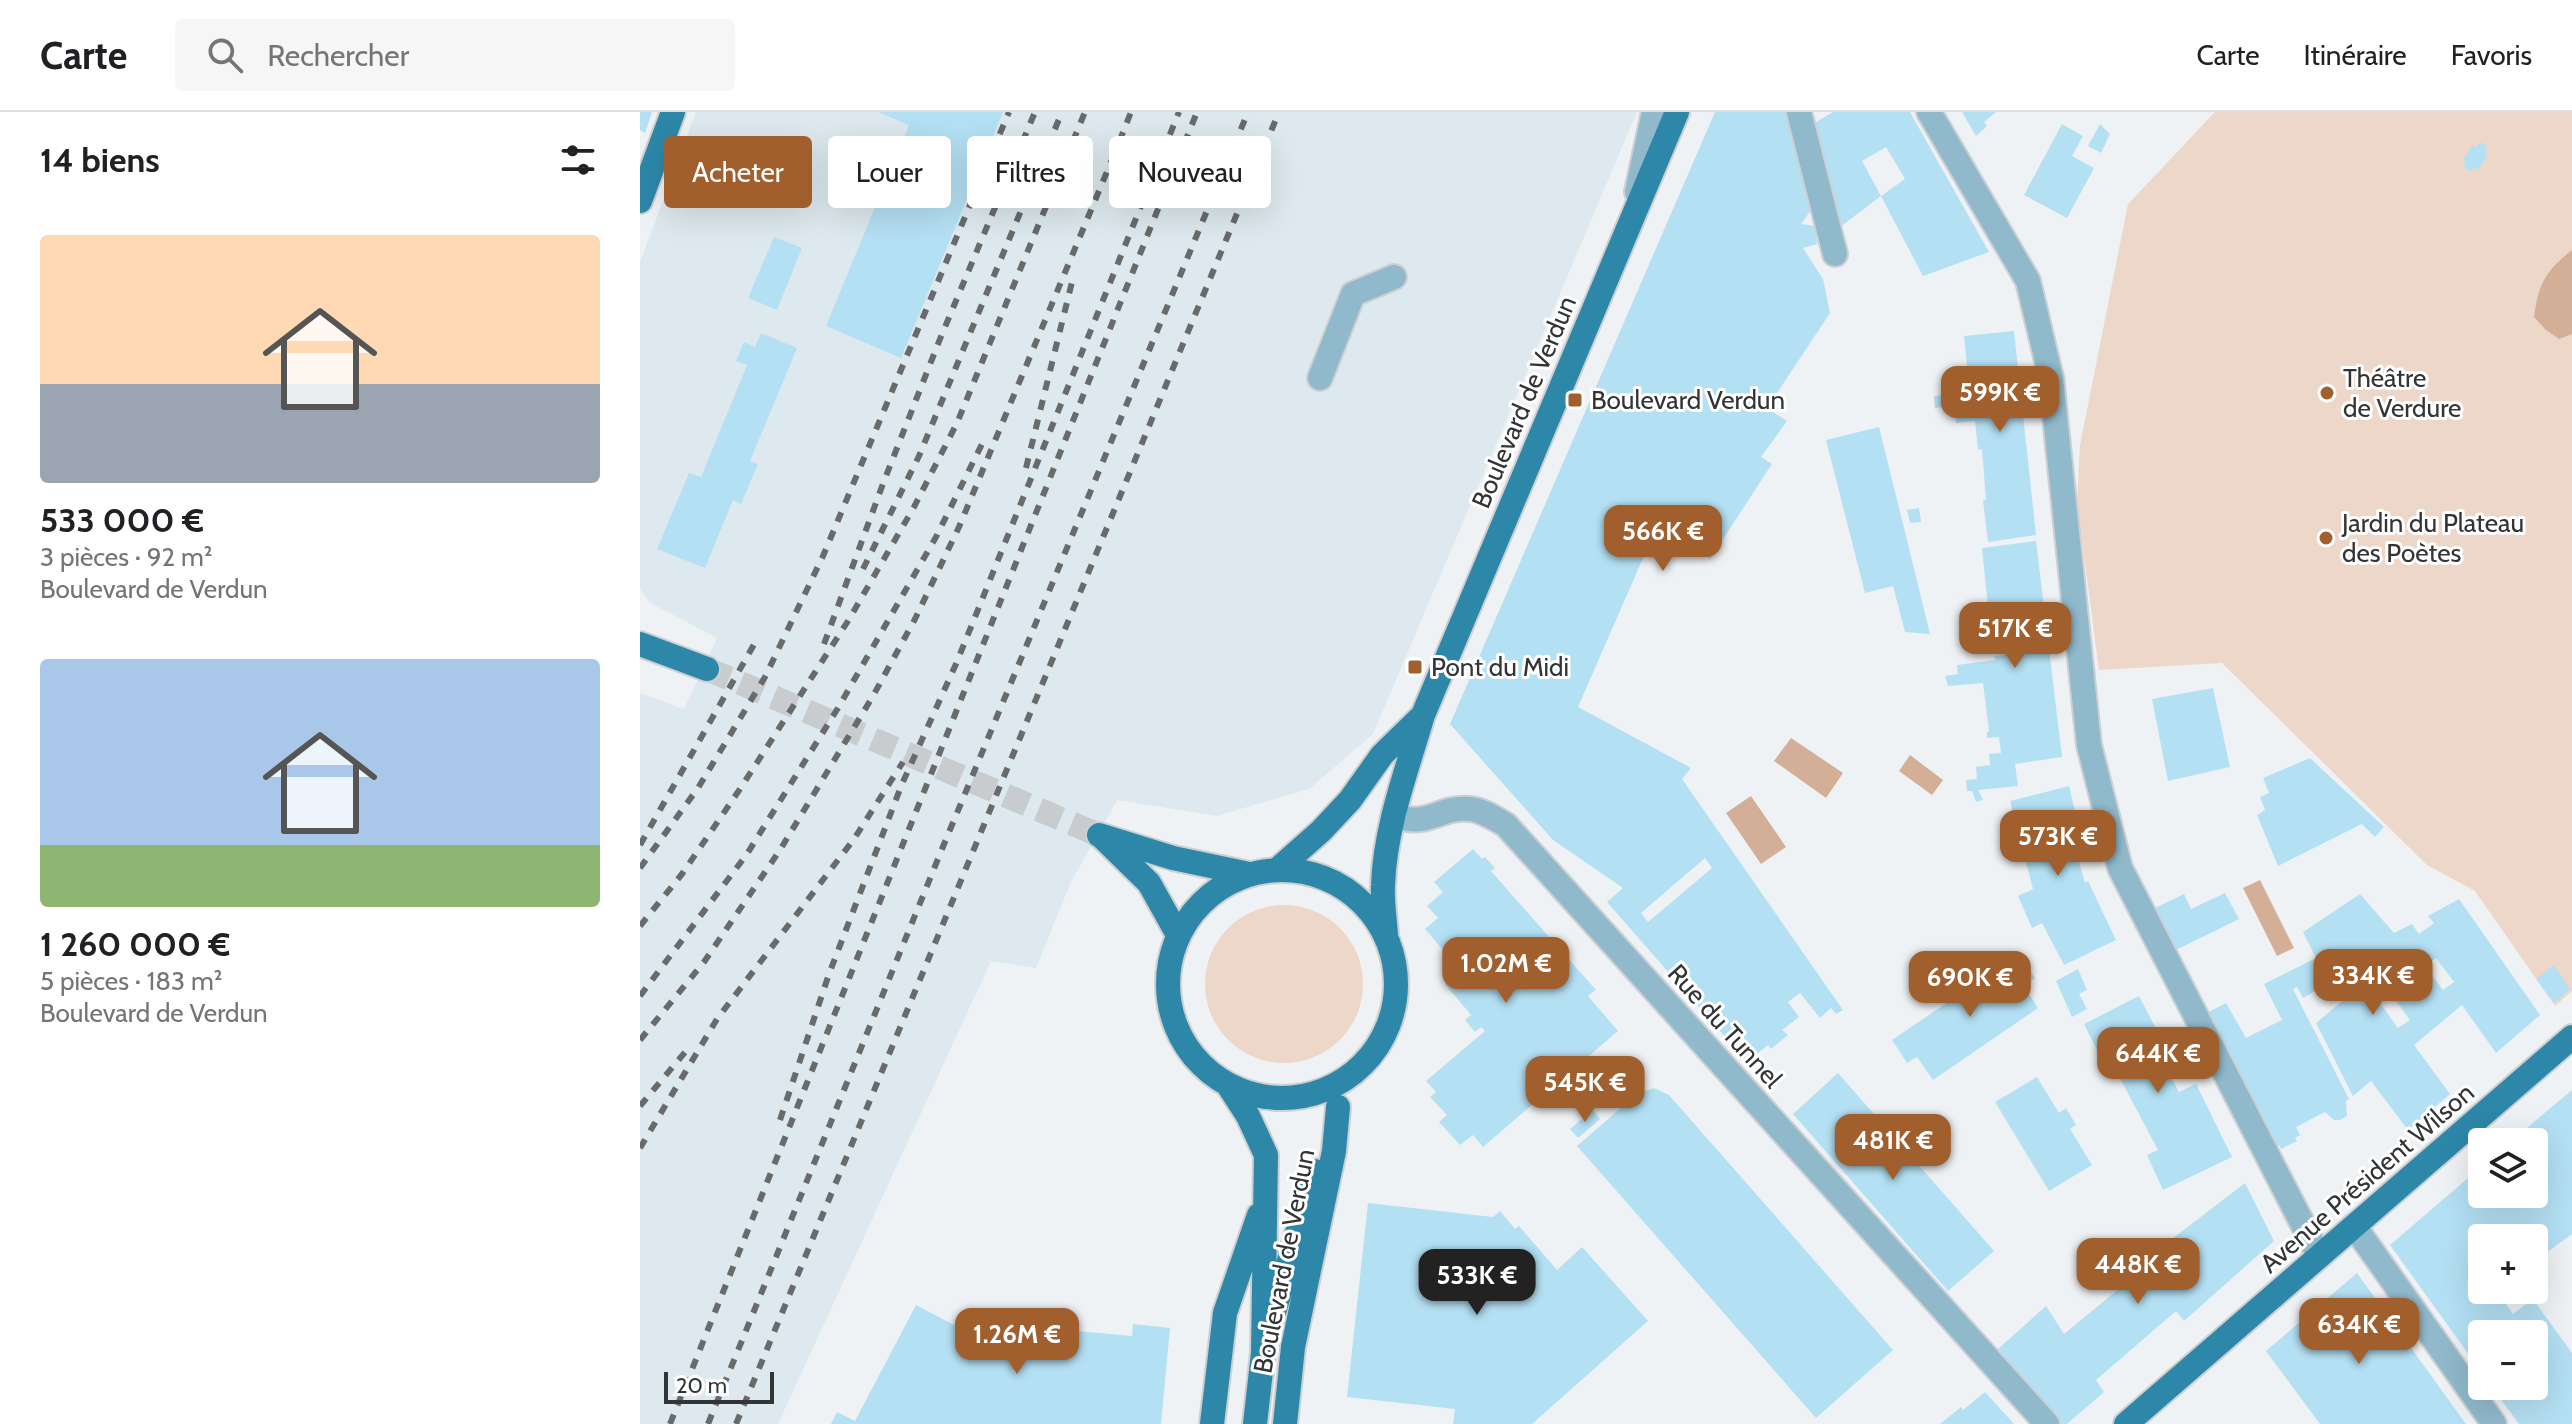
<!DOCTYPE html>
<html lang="fr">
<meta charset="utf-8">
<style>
:root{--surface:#fff;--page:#f6f6f6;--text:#202124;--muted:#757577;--line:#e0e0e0;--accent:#a15f2d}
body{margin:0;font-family:Cabin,sans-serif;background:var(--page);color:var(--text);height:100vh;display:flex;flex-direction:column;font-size:30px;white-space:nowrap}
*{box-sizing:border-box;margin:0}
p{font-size:26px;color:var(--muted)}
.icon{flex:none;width:44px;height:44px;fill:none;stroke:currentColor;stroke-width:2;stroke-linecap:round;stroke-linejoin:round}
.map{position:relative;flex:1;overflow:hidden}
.details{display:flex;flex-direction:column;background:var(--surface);width:640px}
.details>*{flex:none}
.banner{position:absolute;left:24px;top:24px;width:760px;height:72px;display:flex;gap:16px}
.tools{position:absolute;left:1828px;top:1016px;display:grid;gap:16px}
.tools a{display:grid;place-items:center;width:80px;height:80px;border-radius:8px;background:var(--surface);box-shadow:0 8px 32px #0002;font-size:40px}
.scale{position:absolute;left:24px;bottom:20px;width:110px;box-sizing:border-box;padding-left:8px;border:4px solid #333435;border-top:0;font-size:22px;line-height:28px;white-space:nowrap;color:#333435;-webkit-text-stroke:6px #fff;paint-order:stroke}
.price{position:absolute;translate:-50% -68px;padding:0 18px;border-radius:16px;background:var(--accent);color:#fff;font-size:26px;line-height:52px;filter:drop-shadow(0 2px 4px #0008)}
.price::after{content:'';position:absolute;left:50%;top:48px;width:24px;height:18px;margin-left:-12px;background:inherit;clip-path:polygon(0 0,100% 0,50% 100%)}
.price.current{background:#222;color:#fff}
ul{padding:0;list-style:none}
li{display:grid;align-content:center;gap:16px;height:424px;padding:0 40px}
li span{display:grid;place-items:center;height:248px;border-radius:8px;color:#555}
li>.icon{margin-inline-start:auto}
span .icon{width:144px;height:144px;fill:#fffc;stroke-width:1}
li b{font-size:34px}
h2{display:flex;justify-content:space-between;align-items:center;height:96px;padding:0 40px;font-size:34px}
.chip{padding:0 28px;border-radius:8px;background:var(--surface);box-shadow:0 8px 32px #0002;font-size:28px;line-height:72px}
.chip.current{background:var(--accent);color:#fff}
header{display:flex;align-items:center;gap:48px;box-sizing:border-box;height:112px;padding:0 40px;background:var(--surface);border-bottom:2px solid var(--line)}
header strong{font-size:38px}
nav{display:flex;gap:44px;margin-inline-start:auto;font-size:28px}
.search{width:560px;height:72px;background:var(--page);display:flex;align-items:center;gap:20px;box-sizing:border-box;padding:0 28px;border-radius:8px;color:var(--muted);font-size:30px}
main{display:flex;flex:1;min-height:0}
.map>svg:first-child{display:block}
.built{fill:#dde9ee}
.green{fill:#edd7c8}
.water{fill:#d3af97}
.building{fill:#b4e0f3;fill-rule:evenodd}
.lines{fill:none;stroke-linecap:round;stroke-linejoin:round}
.major-tunnel{stroke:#c9ccce;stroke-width:24;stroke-dasharray:24 12;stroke-linecap:butt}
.minor-casing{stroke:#cdd0d2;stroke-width:28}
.major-casing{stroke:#cdd0d2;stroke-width:28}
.minor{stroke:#90b9cb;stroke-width:24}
.major{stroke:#2d87a8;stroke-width:24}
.rail{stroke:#686a6b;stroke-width:6;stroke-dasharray:10 10;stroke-linecap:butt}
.poi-dot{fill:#a15f2d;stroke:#fff;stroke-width:3}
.labels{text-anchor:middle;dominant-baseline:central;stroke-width:6;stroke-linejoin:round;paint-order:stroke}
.poi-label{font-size:26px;fill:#333435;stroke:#fff;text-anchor:start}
.street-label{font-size:26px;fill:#333435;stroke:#fff}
</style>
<header>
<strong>Carte</strong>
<div class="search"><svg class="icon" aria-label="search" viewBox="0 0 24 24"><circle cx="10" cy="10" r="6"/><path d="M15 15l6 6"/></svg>Rechercher</div>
<nav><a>Carte</a><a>Itinéraire</a><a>Favoris</a></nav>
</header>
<main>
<section class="details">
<h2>14 biens<svg class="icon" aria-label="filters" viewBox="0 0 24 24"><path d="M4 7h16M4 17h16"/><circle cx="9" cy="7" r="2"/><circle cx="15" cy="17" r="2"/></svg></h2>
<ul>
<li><span style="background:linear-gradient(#ffd9b3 60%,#9aa5b1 0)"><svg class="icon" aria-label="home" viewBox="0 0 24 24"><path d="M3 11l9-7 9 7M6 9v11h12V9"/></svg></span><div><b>533 000 €</b><p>3 pièces · 92 m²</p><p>Boulevard de Verdun</p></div></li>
<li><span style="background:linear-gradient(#a9c7e8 75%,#8fb573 0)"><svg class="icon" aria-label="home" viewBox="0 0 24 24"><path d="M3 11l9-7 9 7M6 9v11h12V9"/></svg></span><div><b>1 260 000 €</b><p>5 pièces · 183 m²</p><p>Boulevard de Verdun</p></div></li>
</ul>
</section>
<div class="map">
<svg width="1932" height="1312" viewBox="0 0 1932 1312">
<rect width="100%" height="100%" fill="#eff2f4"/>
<!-- built -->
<path class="built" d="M56 0H997L733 622 669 677 577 704 477 688 431 770 396 856 351 849 138 1312H0V581L44 597 77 526 9 490 0 477V150Z"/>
<!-- green -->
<path class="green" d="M1575 0H1932V879L1915 894 1835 779 1787 753 1582 551 1459 558 1437 390 1440 333 1488 92Z
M565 872a79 79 0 1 1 158 0a79 79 0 1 1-158 0Z"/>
<!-- water -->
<path class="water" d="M1932 138V222L1919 227 1906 218 1894 205C1899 170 1905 160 1932 138Z
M1151 626 1203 661 1186 686 1134 649Z
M1270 643 1303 668 1292 683 1259 659Z
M1111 684 1146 735 1121 752 1086 701Z
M1620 768 1654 836 1637 844 1603 776Z"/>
<!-- building -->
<path class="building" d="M0 0H12L5 21 0 18Z
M238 0H363L261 246 186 214 269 13Z
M1075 0H1147L1174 94 1161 112 1175 114 1177 132 1163 136 1183 167 1190 201 1127 296 1147 309 1121 345 1132 352 1070 447 1024 398 938 595 1051 656 1042 667 1203 898 1196 902 1191 896 1180 906 1160 881 1148 890 1159 905 1142 918 1148 923 1131 937 1128 933 1107 950 967 790 983 776 913 728 810 612ZM1065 746 1072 756 1008 810 1001 801Z
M1193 0H1270L1349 140 1283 164 1241 84 1265 67 1246 35 1222 49 1241 84 1200 115 1173 12Z
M1322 0H1356L1344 10 1347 14 1336 24Z
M1422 12 1443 24 1432 44 1454 56 1427 106 1384 83Z
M1460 12 1470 22 1461 41 1448 34Z
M1840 30 1847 34 1844 40 1848 42 1838 58 1834 55 1831 59 1824 55 1826 51 1823 48 1832 33 1836 36Z
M134 125 162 136 137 198 108 186Z
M1374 219 1396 423 1348 430 1343 388H1346L1342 337 1338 338 1335 309 1316 311 1314 294 1331 292 1324 224Z
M121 221 157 236 110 349 118 352 101 392 93 388 65 456 17 437 49 361 61 365 107 253 96 249 104 230 115 235Z
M1307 283 1308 295 1295 296 1294 284Z
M1239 315 1266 424 1290 522 1265 520 1253 474 1225 481 1186 328Z
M1279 396 1281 410 1270 411 1267 398Z
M1396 429 1422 645 1375 652 1378 674 1338 678 1343 688 1336 690 1332 679H1327L1326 668 1337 667 1336 655 1350 653 1349 642 1361 641 1359 625 1347 626V620L1349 619 1343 571 1308 574 1305 564 1318 562 1317 553 1355 548 1354 544 1371 542 1368 513 1359 515 1357 494 1348 495 1342 436Z
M1573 576 1590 655 1528 669 1512 587Z
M1670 646 1744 715 1735 725 1722 712 1638 754 1617 703 1625 698 1620 685 1629 681 1623 666Z
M1429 674 1437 707 1406 715 1409 728 1431 722 1445 771 1448 769 1476 828 1424 853 1402 811 1392 816 1378 784 1393 777 1370 689Z
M833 737 842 747 845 745 855 756 851 759 956 878 948 884 978 919 843 1035 833 1023 820 1033 799 1010 807 1003 790 985 796 980 786 969 845 919 841 915 835 920 825 908 831 903 805 872 820 858 785 817 798 806 787 794 803 780 794 770Z
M1585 781 1599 807 1536 838 1515 796 1544 782 1551 797Z
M1720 782 1754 821 1772 812 1779 822 1794 811 1788 804 1819 787 1900 903 1856 941 1822 893 1774 933 1810 982 1768 1018 1731 969 1713 984 1676 911 1724 871 1707 848 1676 864 1682 875 1663 886 1657 875 1653 877 1709 987 1706 989 1707 1004 1700 1008H1694L1685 1000 1656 1015 1660 1023 1655 1026 1657 1029 1641 1037 1639 1033 1635 1035 1567 901 1586 891 1606 926 1642 908 1624 872 1676 846 1663 820ZM1796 846 1814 870 1803 878 1785 854ZM1751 882 1770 908 1758 916 1740 891Z
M1379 842 1395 866 1384 874 1398 896 1293 968 1277 945 1267 951 1252 928Z
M1914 853 1930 877 1914 891 1896 867Z
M1438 857 1447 878 1439 882 1447 897 1432 905 1416 869Z
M1499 884 1525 934 1517 938 1539 980 1556 972 1592 1045 1523 1078 1507 1043 1518 1038 1475 957 1468 960 1444 912Z
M1198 961 1354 1139 1308 1179 1153 1002Z
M1397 965 1419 1001 1426 996 1436 1013 1430 1017 1452 1053 1409 1079 1355 990Z
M1014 976 1029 983 1253 1238 1176 1306 937 1034 997 982Z
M1932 978V1122L1894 1150V1126H1842V1178H1856L1873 1202 1893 1187 1932 1241V1312H1879L1851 1274H1894V1222H1842V1261L1750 1133 1842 1054V1082H1894V1030H1870Z
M953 998 960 1007 938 1026 930 1017Z
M1605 1071 1634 1129 1544 1209 1536 1199 1456 1268 1464 1280 1427 1312H1422L1358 1237 1406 1194 1424 1222 1492 1166 1489 1163 1512 1146 1511 1143Z
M728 1091 853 1105 860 1099 875 1117 879 1114 917 1158 942 1135 1008 1209 892 1312H813L815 1297 707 1285Z
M1717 1161 1826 1312H1680L1626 1239Z
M276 1193 314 1213 317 1208 492 1224 493 1212 530 1216 521 1312H191L197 1300 215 1309Z
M1345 1280 1374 1312H1300L1321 1295 1323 1298Z"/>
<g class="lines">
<!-- major-tunnel -->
<path class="major-tunnel" d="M67 557 459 723"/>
<defs>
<path id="minor" d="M1159 0 1195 142
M1289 0 1388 169 1411 266 1449 633 1480 756 1679 1144
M997 80 1014 0
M680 266 713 182 754 165
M754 703C788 717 798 694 830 697 842 698 856 707 866 713L1407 1312
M1714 1114 1854 1312"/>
<path id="major" d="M0 89 33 0
M0 532 67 557
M459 723 533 746 609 762
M464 727 509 771 538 823
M638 757 681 719 710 688 742 643 782 604
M528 872a114 114 0 1 1 228 0a114 114 0 1 1-228 0Z
M746 823C745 807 742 790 743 773 745 715 767 658 783 603L1037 0
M588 973 608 1004 626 1043 623 1241 615 1312
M633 1204 675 1059
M572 1312 585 1201 619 1103
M645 1312 653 1235 694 1039 698 995
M1486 1312 1932 925"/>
</defs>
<!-- minor casing -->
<use href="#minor" class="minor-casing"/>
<!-- major casing -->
<use href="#major" class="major-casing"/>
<!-- minor -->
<use href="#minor" class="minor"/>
<!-- major -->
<use href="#major" class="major"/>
<!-- rail -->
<path class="rail" d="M472 48 491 0
M386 356 432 170
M223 457 279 344 422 0
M184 532 244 369 300 227 395 0
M0 733 116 529
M0 756 58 676 125 565 183 444 369 0
M0 814 42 762 100 677 208 509 274 395 317 311 445 0
M0 884 107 742 198 596 296 425 343 330
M0 928 64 850 140 738 233 584 275 507 319 415 476 38
M0 994 46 939
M140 1008 189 862 262 672 316 552 539 0
M0 1036 77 907 214 727 263 650
M30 1312 557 0
M68 1312 302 737 608 0
M96 1312 639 0"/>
</g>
<!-- markers -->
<g class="poi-dot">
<circle cx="1687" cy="281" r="8"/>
<rect x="927" y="280" width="16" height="16" rx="4"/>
<circle cx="1686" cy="426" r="8"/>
<rect x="767" y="547" width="16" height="16" rx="4"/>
</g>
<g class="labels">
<!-- poi labels -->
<g class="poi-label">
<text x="1703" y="266">Théâtre<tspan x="1703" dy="30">de Verdure</tspan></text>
<text x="951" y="288">Boulevard Verdun</text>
<text x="1702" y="411">Jardin du Plateau<tspan x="1702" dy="30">des Poètes</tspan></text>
<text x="791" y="555">Pont du Midi</text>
</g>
<!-- street labels -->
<g class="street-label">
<text transform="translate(884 290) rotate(-67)">Boulevard de Verdun</text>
<text transform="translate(1085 914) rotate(48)">Rue du Tunnel</text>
<text transform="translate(1727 1066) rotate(-41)">Avenue Président Wilson</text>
<text transform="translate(644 1149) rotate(-79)">Boulevard de Verdun</text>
</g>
</g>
</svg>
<div class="tools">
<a><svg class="icon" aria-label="layers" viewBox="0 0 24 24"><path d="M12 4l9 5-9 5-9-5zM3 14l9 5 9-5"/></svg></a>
<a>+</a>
<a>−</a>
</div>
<div class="scale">20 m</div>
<b class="price" style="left:1360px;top:322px">599K €</b>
<b class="price" style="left:1023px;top:461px">566K €</b>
<b class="price" style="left:1375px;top:558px">517K €</b>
<b class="price" style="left:1418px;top:766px">573K €</b>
<b class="price" style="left:866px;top:893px">1.02M €</b>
<b class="price" style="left:1733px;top:905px">334K €</b>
<b class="price" style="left:1330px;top:907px">690K €</b>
<b class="price" style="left:1518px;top:983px">644K €</b>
<b class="price" style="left:945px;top:1012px">545K €</b>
<b class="price" style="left:1253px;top:1070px">481K €</b>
<b class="price" style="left:1498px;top:1194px">448K €</b>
<b class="price current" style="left:837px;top:1205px">533K €</b>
<b class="price" style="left:1719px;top:1254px">634K €</b>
<b class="price" style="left:377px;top:1264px">1.26M €</b>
<div class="banner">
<a class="chip current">Acheter</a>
<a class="chip">Louer</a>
<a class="chip">Filtres</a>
<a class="chip">Nouveau</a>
</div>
</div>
</main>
